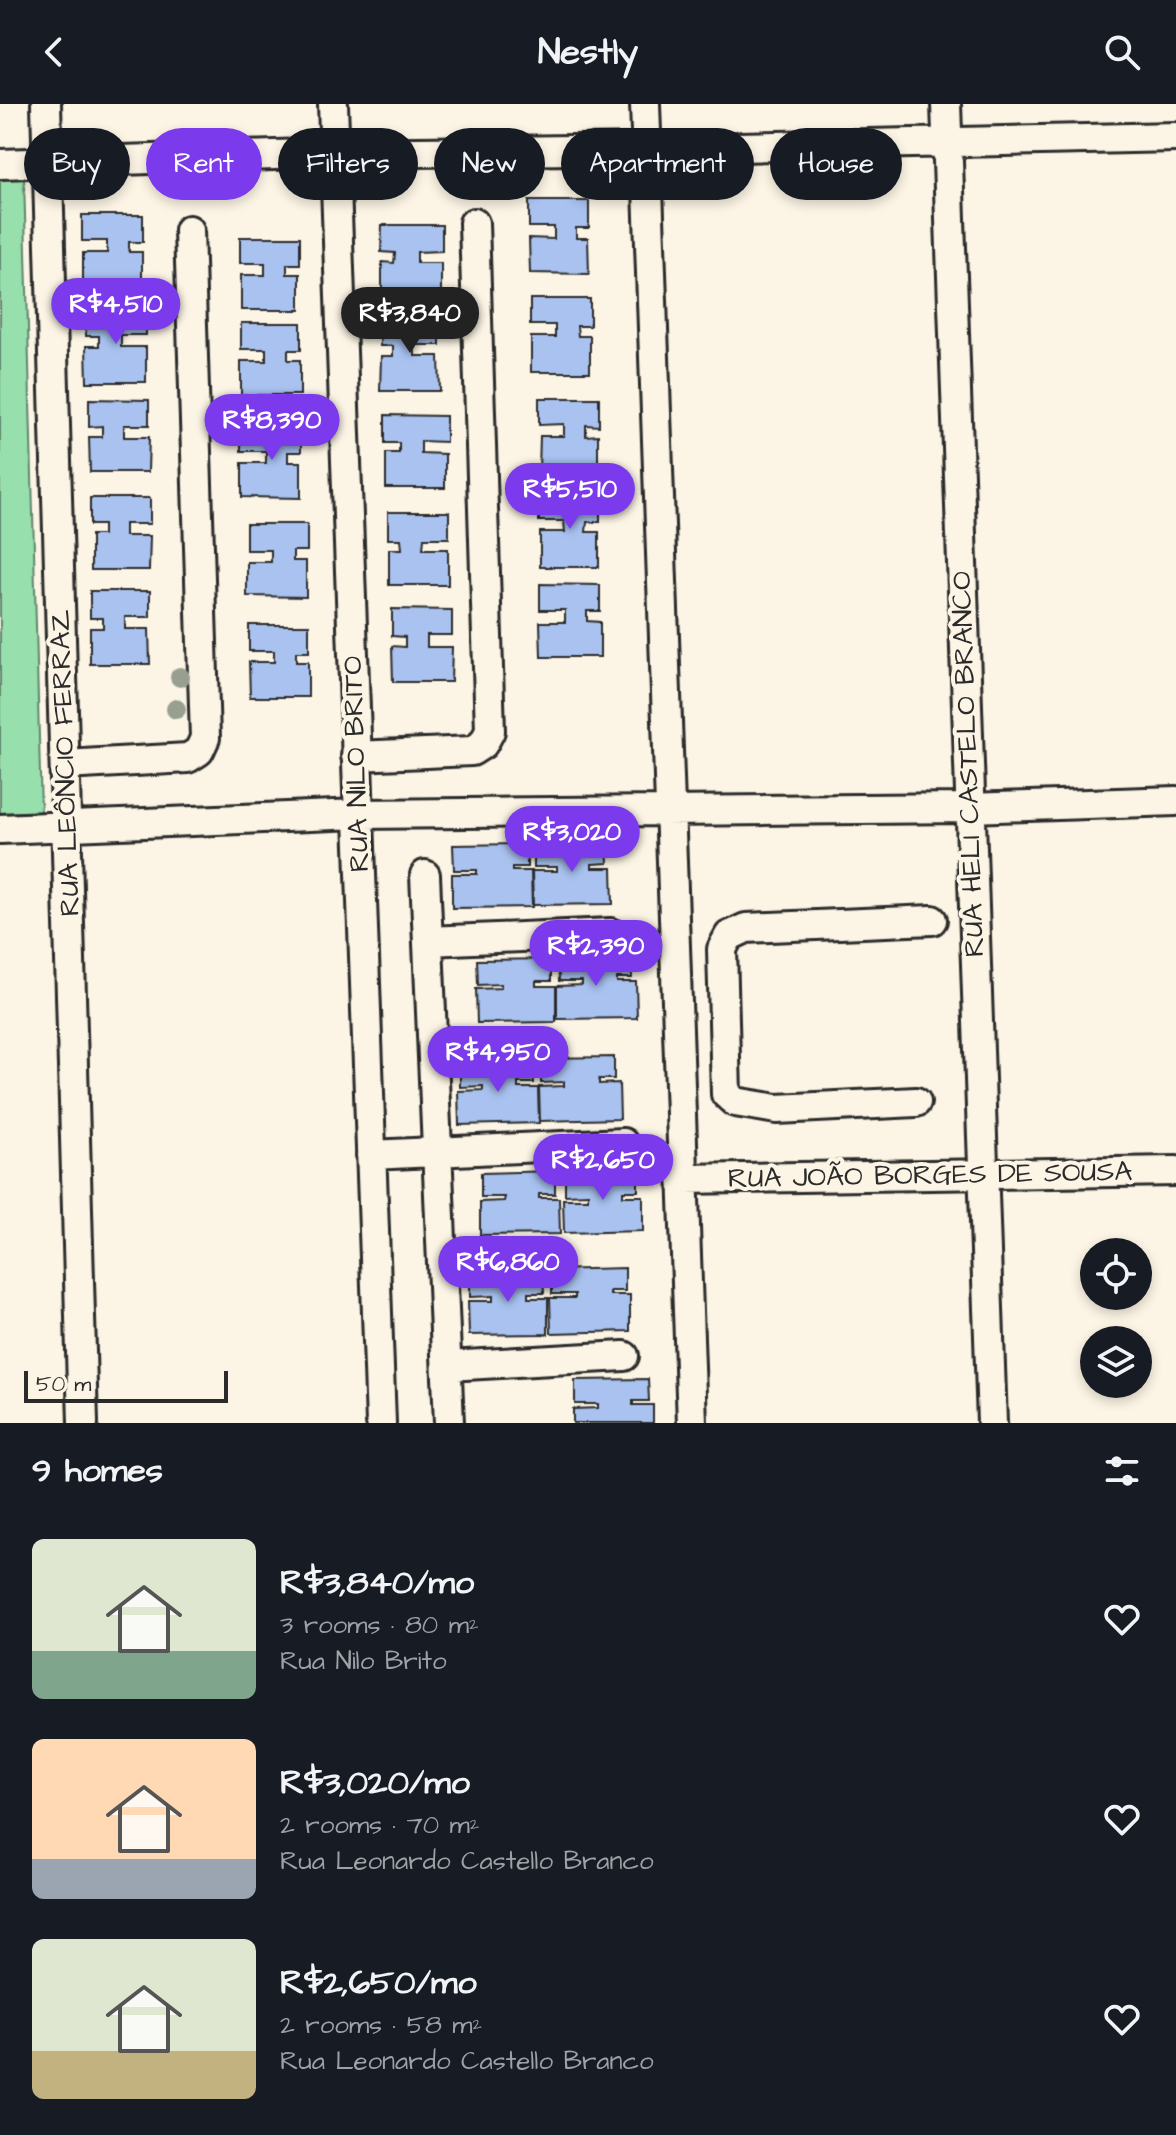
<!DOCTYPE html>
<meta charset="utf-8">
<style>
:root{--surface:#171b24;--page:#242831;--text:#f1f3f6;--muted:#9ea1a6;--accent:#7c3aed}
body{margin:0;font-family:"Architects Daughter",sans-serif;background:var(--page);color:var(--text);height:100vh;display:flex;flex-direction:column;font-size:30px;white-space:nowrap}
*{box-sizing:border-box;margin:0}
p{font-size:26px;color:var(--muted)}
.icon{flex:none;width:44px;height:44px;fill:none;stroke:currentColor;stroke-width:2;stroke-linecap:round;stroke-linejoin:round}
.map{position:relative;height:1319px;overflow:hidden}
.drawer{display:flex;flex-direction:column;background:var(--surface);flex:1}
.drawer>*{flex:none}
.top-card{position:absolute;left:24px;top:24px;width:1128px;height:72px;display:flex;gap:16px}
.buttons{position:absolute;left:1080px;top:1134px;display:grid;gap:16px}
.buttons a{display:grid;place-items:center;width:72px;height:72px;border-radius:50%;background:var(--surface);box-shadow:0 4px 12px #0003;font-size:40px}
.scale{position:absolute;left:24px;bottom:20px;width:204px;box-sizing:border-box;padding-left:8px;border:4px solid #2b2b2b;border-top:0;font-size:22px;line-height:28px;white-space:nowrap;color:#2b2b2b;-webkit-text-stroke:6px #fcf5e5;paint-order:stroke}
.price{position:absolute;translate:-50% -68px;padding:0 18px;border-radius:28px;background:var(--accent);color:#fff;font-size:26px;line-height:52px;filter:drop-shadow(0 2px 4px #0008)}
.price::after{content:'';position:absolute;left:50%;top:48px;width:24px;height:18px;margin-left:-12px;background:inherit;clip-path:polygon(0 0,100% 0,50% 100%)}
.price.current{background:#222;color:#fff}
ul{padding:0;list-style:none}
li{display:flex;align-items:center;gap:24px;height:200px;padding:0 32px}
li span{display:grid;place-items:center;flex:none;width:224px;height:160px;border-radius:12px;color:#555}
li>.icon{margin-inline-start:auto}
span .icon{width:96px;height:96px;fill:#fffc;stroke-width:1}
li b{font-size:34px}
h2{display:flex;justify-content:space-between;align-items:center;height:96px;padding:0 32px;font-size:34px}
.tag{padding:0 28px;border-radius:36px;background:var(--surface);box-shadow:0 4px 12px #0003;font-size:28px;line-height:72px}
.tag.current{background:var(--accent);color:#fff}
header{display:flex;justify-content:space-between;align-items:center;height:104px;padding:0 32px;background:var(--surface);font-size:36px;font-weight:800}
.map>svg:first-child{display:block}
.green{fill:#97dfad;stroke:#61856c;stroke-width:2}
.building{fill:#a9c2f0;stroke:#2b2b2b;stroke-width:2}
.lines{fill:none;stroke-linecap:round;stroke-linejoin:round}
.street-casing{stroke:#2b2b2b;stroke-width:34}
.street{stroke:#fcf5e5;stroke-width:28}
.tree{fill:#989f91}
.labels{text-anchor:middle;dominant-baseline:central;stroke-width:8;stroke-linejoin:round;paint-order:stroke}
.street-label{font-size:28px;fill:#2b2b2b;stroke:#fcf5e5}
</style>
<header><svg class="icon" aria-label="back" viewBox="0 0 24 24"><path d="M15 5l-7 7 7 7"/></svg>Nestly<svg class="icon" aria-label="search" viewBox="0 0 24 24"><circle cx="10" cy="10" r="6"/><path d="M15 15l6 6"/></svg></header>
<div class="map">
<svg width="1176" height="1319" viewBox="0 0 1176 1319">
<rect width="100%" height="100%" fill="#fcf5e5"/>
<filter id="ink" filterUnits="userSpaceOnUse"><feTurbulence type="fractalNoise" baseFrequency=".0125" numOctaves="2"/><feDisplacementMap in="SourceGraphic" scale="16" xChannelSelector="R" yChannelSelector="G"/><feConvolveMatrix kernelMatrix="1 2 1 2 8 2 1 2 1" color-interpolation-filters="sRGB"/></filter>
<g filter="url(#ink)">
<!-- green -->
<path class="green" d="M0 73H24L41 708 0 709Z"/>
<!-- building -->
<path class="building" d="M529 97H589V124H576V134H588L589 170 530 169 529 134 554 135V123H529Z
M82 111H143V138H129V148H142V184H83V149H107V137H82Z
M382 121H442V147L417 148V159H441V194H382V158L394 159 395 149 381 148Z
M240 133H300V160H287V170H300V206H241V171H265V159H240Z
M530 195H590V222H577L578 232H590V268H531V233H555V221H530Z
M86 205H146V231H121V243H146V278H87L86 242H99V232H86Z
M380 215H440V241H415V252H439L440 287H380L381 252H393V242H380Z
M241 219H301V246H288V256H300V291H241V257H266V245H241Z
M539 294H599V322L586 321V332L598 331V367H539L540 332H564V320L539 321Z
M89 295 149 296V321H124V333H149L148 368H90L89 333H102V322L89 323Z
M385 311 446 312V338L421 337V349L445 350V384H386V349H399V339H385Z
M241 321H301V348H288V358H301V394L242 393V359H266V347H241Z
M539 391H600V418H587L586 428H599V463H540V428H565L564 417H539Z
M90 394H150V420H125V432H150L149 466H91V431H103V421H90Z
M388 408H449V434H424L423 445H448V481H389V445H402L401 435H388Z
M246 420H307V447H293V457H306V493L247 492V458H271V446H246Z
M540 480 600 481V507H587V517L600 518V553H541L540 518H565V506H540Z
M90 487H150V513H125V525H149L150 560H90V524H103V514H90Z
M392 505 452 506V531H427V543H452L451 578H393L392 542 405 543V533L392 532Z
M249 521H309V548H296V558H308V593H250L249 558H274V547H249Z
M607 737 608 759 592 760V764H612L613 800 533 801 532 767H557V763H534V738Z
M527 740V763H512V767H531L532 803 452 804V770H477V766H454L453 741Z
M631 852 632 874H617V878H636L637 914 557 915V882L582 881V877H559L558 853Z
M551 855V877H536V882H556V918L477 919 476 885 501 884V880L478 881 477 856Z
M614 953V975H599V980L619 979 620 1015 540 1017 539 983 564 982V978L541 979 540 954Z
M533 957 534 979H518V984H538L539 1019 459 1021 458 987 483 986V982L460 983V958Z
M638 1065V1087H623V1092H643V1127L564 1129 563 1095H588V1090L565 1091V1066Z
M555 1067V1090H539V1094H559L560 1130 480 1131V1098L504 1097 505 1093H481V1069Z
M625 1164V1187H610V1191H630V1227L551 1229 550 1194H575V1190H552V1166Z
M543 1167 544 1189H528V1194H548V1230L469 1231 468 1197H493V1192L470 1193V1168Z
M648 1275 649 1297H633V1301H653V1319H573V1305L598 1304V1300H575V1276Z"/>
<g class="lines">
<defs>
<path id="street" d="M46 0 83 1319
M333 0 381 1319
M645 0 692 1319
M946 0 992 1319
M0 60 334 49 647 45 1176 33
M356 652 472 647 483 640 490 627 474 119
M65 661 188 654 199 647 205 634 189 126
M0 725 358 710 969 704 1176 697
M425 771 449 1319
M428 837 611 829
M916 998 777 1005 735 998 726 990 722 845 729 832 746 824 932 816
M371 1051 623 1039
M683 1075 1176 1067
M447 1262 624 1252"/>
</defs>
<!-- street casing -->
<use href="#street" class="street-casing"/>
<!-- street -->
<use href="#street" class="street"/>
</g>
<!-- trees -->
<g class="tree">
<circle cx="180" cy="573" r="10"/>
<circle cx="176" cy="605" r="10"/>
</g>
</g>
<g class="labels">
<!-- street labels -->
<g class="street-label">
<text transform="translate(65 659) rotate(-92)">RUA LEÔNCIO FERRAZ</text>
<text transform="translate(356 660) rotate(-92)">RUA NILO BRITO</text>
<text transform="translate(968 660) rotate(-92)">RUA HELI CASTELO BRANCO</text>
<text transform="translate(930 1071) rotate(-1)">RUA JOÃO BORGES DE SOUSA</text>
</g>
</g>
</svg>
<div class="buttons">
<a><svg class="icon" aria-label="locate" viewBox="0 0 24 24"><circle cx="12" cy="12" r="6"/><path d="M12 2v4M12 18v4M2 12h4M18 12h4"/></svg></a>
<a><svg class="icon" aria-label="layers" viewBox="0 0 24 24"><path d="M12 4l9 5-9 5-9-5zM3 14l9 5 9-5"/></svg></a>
</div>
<div class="scale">50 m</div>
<b class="price" style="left:116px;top:242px">R$4,510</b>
<b class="price current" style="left:410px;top:251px">R$3,840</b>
<b class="price" style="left:272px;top:358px">R$8,390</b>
<b class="price" style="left:570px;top:427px">R$5,510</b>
<b class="price" style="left:572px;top:770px">R$3,020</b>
<b class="price" style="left:596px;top:884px">R$2,390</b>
<b class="price" style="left:498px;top:990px">R$4,950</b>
<b class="price" style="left:603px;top:1098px">R$2,650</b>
<b class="price" style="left:508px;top:1200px">R$6,860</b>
<div class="top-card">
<a class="tag">Buy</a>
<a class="tag current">Rent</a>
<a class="tag">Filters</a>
<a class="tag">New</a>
<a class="tag">Apartment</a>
<a class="tag">House</a>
</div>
</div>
<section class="drawer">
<h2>9 homes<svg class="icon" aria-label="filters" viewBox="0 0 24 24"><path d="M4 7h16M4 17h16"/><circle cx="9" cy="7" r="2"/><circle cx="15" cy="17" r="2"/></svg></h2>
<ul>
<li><span style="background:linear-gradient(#dfe7d0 70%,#7fa58c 0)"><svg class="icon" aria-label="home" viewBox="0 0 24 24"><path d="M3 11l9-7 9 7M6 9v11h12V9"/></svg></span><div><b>R$3,840/mo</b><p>3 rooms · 80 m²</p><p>Rua Nilo Brito</p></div><svg class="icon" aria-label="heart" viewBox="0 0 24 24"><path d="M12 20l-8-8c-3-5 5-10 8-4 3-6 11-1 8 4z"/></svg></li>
<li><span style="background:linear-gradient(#ffd9b3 75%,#9aa5b1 0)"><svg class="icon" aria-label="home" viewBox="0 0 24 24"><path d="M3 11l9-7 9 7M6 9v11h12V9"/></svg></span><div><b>R$3,020/mo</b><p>2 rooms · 70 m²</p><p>Rua Leonardo Castello Branco</p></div><svg class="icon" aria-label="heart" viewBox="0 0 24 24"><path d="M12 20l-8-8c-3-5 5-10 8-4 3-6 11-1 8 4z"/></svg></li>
<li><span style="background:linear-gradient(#dfe7d0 70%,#c2b280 0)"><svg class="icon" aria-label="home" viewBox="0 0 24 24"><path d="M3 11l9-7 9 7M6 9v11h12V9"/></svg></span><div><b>R$2,650/mo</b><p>2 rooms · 58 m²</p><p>Rua Leonardo Castello Branco</p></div><svg class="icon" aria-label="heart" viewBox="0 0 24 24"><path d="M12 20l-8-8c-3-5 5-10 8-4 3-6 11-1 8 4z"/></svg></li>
</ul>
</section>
